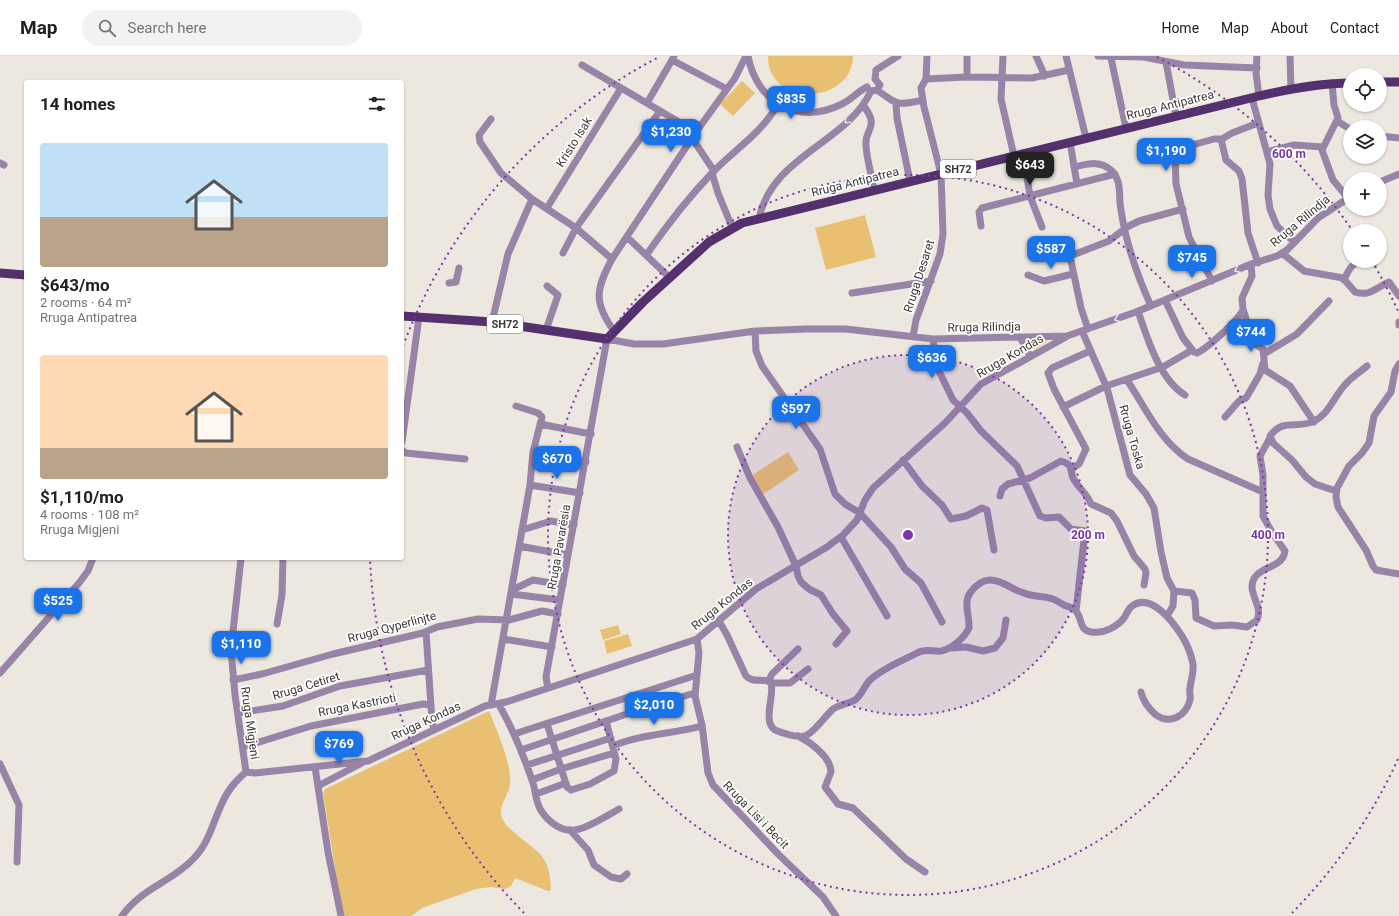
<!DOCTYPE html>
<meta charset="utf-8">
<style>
:root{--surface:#fff;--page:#f2f2f2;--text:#202124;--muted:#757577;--line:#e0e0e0;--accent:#1a73e8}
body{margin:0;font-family:Roboto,sans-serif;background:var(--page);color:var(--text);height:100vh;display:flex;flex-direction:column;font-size:15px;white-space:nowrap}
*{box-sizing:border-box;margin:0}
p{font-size:13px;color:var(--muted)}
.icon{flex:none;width:22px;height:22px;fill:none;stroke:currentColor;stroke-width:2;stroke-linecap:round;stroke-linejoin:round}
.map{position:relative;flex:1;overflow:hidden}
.panel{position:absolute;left:24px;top:24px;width:380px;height:480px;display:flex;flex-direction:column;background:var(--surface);border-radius:4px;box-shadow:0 1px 3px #0004}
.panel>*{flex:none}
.fabs{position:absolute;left:1343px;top:12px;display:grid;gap:8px}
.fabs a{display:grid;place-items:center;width:44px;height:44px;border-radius:50%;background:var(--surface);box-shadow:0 1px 3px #0004;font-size:20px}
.price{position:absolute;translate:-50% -34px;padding:0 9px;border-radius:8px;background:var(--accent);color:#fff;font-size:13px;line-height:26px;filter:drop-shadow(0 1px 2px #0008)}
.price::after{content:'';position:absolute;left:50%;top:24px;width:12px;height:9px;margin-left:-6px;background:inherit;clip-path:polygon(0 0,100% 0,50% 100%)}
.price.on{background:#222;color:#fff}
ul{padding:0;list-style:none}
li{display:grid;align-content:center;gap:8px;height:212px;padding:0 16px}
li span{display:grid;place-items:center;height:124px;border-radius:4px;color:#555}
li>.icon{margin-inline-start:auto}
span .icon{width:72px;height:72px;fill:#fffc;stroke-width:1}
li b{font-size:17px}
h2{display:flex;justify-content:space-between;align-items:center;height:48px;padding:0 16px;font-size:17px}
header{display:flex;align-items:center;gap:24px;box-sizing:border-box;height:56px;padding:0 20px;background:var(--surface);border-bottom:1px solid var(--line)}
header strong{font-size:19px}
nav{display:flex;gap:22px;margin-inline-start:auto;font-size:14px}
.search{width:280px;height:36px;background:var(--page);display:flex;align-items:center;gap:10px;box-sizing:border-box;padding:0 14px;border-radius:22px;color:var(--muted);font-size:15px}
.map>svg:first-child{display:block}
.green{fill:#e9c071}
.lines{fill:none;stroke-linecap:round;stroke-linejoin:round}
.minor{stroke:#9784a7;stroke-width:7}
.major{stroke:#54316d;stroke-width:9}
.oneway{stroke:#e5e0e9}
.ring{fill:none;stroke:#7c36a9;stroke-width:2;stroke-dasharray:2 4}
.labels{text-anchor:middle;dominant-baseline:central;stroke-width:3.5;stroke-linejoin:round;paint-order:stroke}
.shield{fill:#fff;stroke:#767573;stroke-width:1}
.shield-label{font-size:11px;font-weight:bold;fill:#3c3a37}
.street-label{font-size:12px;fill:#3c3a37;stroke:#fff}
.centre{fill:#7c36a9;stroke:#fff;stroke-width:2}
.ring-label{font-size:12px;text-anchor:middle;font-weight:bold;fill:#7c36a9;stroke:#fff;stroke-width:3.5;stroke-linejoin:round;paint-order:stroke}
</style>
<header>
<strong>Map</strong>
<div class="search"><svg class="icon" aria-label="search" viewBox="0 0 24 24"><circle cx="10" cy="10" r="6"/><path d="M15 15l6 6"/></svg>Search here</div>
<nav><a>Home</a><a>Map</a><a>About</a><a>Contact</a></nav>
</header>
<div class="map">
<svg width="1399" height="860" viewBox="0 0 1399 860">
<rect width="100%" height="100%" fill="#ece8e0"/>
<!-- green -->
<path class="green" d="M768 0H853C852 50 767 51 768 0Z
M742 25 755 37 733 60 720 48Z
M865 159 876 201 826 214 815 172Z
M1033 283 1045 284 1046 286 1036 293 1028 292 1026 288Z
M788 396 799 414 762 439 751 420Z
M618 569 621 578 603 584 600 574Z
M628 578 632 590 607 598 604 585Z
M489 655C497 675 512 708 510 728 509 740 497 751 502 762 505 769 511 774 516 778 540 798 550 800 551 834L548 835 515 822 511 830 505 833 491 831 476 833 422 852 412 860H343L323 738 325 733Z"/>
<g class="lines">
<!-- minor -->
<path class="minor" d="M674 0 672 4 727 33
M748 0C757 47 798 70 842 48 851 44 858 35 867 31
M1003 0 1001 43 1014 100
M1036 0 1045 20
M1066 0 1086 82
M1098 0 1144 1 1184 9 1257 12
M1257 0 1256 17 1259 40
M1290 0 1291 33
M1111 2 1126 72
M1166 6 1176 60
M582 9 696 76
M967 21V0
M926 23 967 21 1032 22 1069 14
M1332 27 1334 49 1338 62 1322 94 1333 124 1348 142
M877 34C898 49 897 50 923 44
M871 35 877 34 880 29 875 23 876 14 898 0
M1252 42 1270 108 1268 139 1270 153 1277 170 1294 186
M647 47 672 4
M896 48 897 62 910 125
M863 49C881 72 864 72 866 90 867 105 872 120 874 134
M491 63 479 79 480 86 501 117 532 143 576 172 612 203
M1337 65 1350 73
M1380 80 1399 82
M692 82 714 115
M1221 83 1226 104 1239 115 1242 123 1248 177 1258 207
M1070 86 1077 128
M1267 96 1294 89 1323 91
M1023 97 1030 140 1042 171
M0 107 4 109
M1074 111C1088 108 1100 104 1111 114 1123 125 1118 142 1121 154 1126 188 1137 219 1151 250
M712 117 718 137 732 171
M1380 126 1399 118
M547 152 621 32
M759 162C773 99 847 87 871 35
M981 170 979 156 982 152 1115 118
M627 181 670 222
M563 197 576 172 660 55
M1282 197 1304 215 1343 222 1355 236C1370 241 1377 231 1389 226L1399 240
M647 198C667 169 688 142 712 117 735 93 761 78 778 48
M1251 208 1252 220 1242 242 1243 253 1246 262 1244 277 1247 283 1263 293 1265 314 1290 330 1314 366
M1028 219 1044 225 1073 218
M1344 224C1351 207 1356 204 1374 207
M1212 225 1189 181 1176 128 1175 98 1179 93 1185 91 1214 83H1222L1232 77 1258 67
M449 227 456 226 459 212
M852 237 931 225
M1165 244 1183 282 1194 296 1197 297C1208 292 1238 264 1243 254
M1138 255C1147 282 1160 324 1185 339
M492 266 508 198 532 143
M1399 266V269
M1088 273 1081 252 1070 200 1109 185 1127 171 1139 165 1183 153
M546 274 558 239 547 230
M614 275C593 246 596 233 612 203L696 76 735 22 746 0
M755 275 756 295 762 310 820 393 835 438 845 448 860 457 891 491 905 513 921 527 942 566
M1082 275 1107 332 1130 419 1146 438 1154 452 1161 496 1167 522 1174 535 1173 550 1167 560
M913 281 916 264 940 198 943 178 941 118 924 51 921 32 926 23 927 0
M1020 281 1030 300
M933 283 937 311 953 344 967 357 981 375 1017 410 1040 460 1046 462 1059 461 1071 473 1085 475 1076 555
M1264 298 1297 278 1329 245
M1399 308 1395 315 1391 336 1374 360 1369 387 1362 397 1349 410 1337 432 1336 441 1338 451 1366 494 1373 510 1376 514 1399 518
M1127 324C1145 351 1160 385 1188 403L1263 436
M1063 351 1106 330 1163 311 1192 294
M1225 361 1239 345 1246 342 1260 318 1263 307
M540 368 591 378
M402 386 419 261
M737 391 750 422 778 471 796 510 798 520 801 526 809 533 821 539 833 558 847 575 836 588
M402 394 406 397 465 403
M533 397 586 406
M903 404 922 430 942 449 951 463 966 460 982 452 987 454 994 494
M1071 413 1079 408 1086 393 1054 333 1048 317 1052 312 1090 295
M530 429 580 437
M1336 435 1315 428 1306 421 1292 404 1273 387 1270 380C1284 361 1297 374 1314 365 1328 359 1334 341 1344 330 1350 322 1359 317 1367 310
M1000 440 1002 433 1008 428 1030 422 1061 405C1064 406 1067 407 1069 409 1072 413 1071 418 1073 422 1078 432 1087 437 1091 448L1111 457 1117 465 1134 500 1145 513 1146 517 1144 529
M522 474 551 465 574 469
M841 481 887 560
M519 490 568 499
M241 502 231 594 235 639 246 716
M512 534 533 524 563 529
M1174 535 1192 537 1195 544 1196 562 1214 570 1232 569 1247 571 1257 564C1264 549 1245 536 1255 521 1263 510 1283 511 1285 495L1273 478 1263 460V419L1260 400 1270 382
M511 538 560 544
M719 565 727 579 746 620C753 628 764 621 771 627 775 638 762 666 775 674 782 677 797 682 805 680 814 677 825 660 833 653 840 648 848 648 855 644 862 639 864 630 870 624 883 612 902 605 917 597 926 592 933 596 941 595 952 593 964 582 969 572 970 561 963 547 970 537 975 530 982 524 990 524 1003 524 1012 534 1024 537 1033 541 1044 540 1053 543 1058 545 1060 547 1064 549 1068 551 1072 551 1075 554 1083 561 1078 575 1092 576 1103 578 1117 571 1124 562 1127 557 1128 553 1132 550 1151 536 1173 566 1182 580 1187 588 1191 598 1193 608 1194 617 1191 623 1190 632 1189 636 1191 640 1190 644 1186 660 1170 669 1156 659 1149 653 1143 645 1141 636
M277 568 282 539 283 502
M426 576 432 665 434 674
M503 583 552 591
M697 583 699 597 695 640 702 669 708 717 713 729 778 798 823 841 836 860
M951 592 966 591 983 595 995 592 1003 582 1006 564
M798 593 772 618 770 622 771 627H790L808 613
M0 617 79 527 88 515 93 502
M233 624 262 618 333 598 423 577 437 571 478 563 509 564 542 555 558 558
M548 632 546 621 607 283 634 288H663L755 275 806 273H846L933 283 1067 280 1136 256 1251 208 1277 200 1287 194 1318 162 1350 141
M491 649 530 429 533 396 542 361 538 357 516 350
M499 649C513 673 523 698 532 724 536 734 535 747 542 756 549 766 561 776 575 774 587 773 608 759 619 753
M238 657 283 650 340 630 428 614
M547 668 567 731 571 734 590 728 614 715 616 703 606 665
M514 678 697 619
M798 680C810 686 831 701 831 716L825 731 838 748 853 752 906 803 925 816
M613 690C641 678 673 678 702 670
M243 691 311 670 423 648 430 649
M521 694 659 647 695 637
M0 708 19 749 17 806
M527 709 611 682
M315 711 328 796 341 860
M246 716 255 717 368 705 485 650 506 646 697 583 756 533 827 491 843 479 857 464 865 444 873 432 945 367 981 328 1066 281
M532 724 561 713 614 697
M318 730 362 707
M536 738 566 727
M570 774 588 794 594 809 611 821 621 823 627 818
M122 860C140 833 174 825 195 801 212 783 215 756 228 736 233 728 239 722 246 716"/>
<!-- major -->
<path class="major" d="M1380 26H1399
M0 217 26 219
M402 260 492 266 607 283 643 246 709 186 742 167 1259 40C1289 33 1319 27 1350 27"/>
</g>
<!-- one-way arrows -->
<defs><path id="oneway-chevron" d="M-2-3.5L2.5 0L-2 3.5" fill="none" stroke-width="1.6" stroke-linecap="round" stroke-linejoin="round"/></defs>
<g class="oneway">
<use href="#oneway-chevron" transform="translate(847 65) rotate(137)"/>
<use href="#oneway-chevron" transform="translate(1237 214) rotate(156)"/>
<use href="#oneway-chevron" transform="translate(1117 263) rotate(161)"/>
</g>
<!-- distance rings -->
<circle cx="908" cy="479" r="180" fill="#7c36a9" fill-opacity=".12"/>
<g class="ring">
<circle cx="908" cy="479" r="180"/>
<circle cx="908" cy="479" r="360"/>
<path d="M1398 703A539 539 0 0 1 1292 857M524 857A539 539 0 0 1 370 503M403 290A539 539 0 0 1 659 1M1157 1A539 539 0 0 1 1352 174M1372 205A539 539 0 0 1 1398 255"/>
</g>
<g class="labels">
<!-- shield labels -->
<g class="shield">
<rect x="940" y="104" width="36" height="18" rx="3"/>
<rect x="487" y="259" width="36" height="18" rx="3"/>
</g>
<g class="shield-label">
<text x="958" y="113">SH72</text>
<text x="505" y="268">SH72</text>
</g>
<!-- street labels -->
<g class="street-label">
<text transform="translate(1170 49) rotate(-14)">Rruga Antipatrea</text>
<text transform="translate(574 86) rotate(-58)">Kristo Isak</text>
<text transform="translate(855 126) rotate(-14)">Rruga Antipatrea</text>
<text transform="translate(1300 165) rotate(-40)">Rruga Rilindja</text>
<text transform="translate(919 220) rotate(-72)">Rruga Desaret</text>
<text transform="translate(984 271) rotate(-1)">Rruga Rilindja</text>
<text transform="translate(1010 300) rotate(-30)">Rruga Kondas</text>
<text transform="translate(1132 381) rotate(74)">Rruga Toska</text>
<text transform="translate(559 491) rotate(-80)">Rruga Pavarësia</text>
<text transform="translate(722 548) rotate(-39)">Rruga Kondas</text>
<text transform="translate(392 571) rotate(-15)">Rruga Qyperlinjte</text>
<text transform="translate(306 630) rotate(-17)">Rruga Cetiret</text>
<text transform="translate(357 649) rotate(-11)">Rruga Kastrioti</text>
<text transform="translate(426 665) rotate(-25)">Rruga Kondas</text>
<text transform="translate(250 667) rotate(82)">Rruga Migjeni</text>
<text transform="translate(756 759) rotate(46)">Rruga Lisi i Becit</text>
</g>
</g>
<circle cx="908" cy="479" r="6" class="centre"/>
<g class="ring-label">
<text x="1289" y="102">600 m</text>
<text x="1088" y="483">200 m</text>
<text x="1268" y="483">400 m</text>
</g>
</svg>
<div class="fabs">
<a><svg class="icon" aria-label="locate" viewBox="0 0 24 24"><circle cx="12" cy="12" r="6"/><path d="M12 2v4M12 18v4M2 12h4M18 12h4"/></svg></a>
<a><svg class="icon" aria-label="layers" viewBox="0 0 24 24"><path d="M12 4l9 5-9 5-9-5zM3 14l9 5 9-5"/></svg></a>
<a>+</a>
<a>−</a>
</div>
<b class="price" style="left:791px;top:64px">$835</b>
<b class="price" style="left:671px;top:97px">$1,230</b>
<b class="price" style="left:1166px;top:116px">$1,190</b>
<b class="price on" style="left:1030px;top:130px">$643</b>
<b class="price" style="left:1051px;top:214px">$587</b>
<b class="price" style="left:1192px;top:223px">$745</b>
<b class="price" style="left:1251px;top:297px">$744</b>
<b class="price" style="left:932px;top:323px">$636</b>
<b class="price" style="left:796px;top:374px">$597</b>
<b class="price" style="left:557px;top:424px">$670</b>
<b class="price" style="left:58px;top:566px">$525</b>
<b class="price" style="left:241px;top:609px">$1,110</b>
<b class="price" style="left:654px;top:670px">$2,010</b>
<b class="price" style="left:339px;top:709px">$769</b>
<section class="panel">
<h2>14 homes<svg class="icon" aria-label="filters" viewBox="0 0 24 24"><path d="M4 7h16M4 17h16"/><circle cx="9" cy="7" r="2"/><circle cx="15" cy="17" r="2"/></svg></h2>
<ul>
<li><span style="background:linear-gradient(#bfe0f5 60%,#b9a48a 0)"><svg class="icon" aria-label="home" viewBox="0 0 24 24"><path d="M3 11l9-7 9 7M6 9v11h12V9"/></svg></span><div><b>$643/mo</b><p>2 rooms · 64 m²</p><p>Rruga Antipatrea</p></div></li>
<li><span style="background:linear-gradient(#ffd9b3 75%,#b9a48a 0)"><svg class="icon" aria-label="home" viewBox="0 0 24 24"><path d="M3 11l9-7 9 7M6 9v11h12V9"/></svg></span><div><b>$1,110/mo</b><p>4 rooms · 108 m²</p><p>Rruga Migjeni</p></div></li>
</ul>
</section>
</div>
